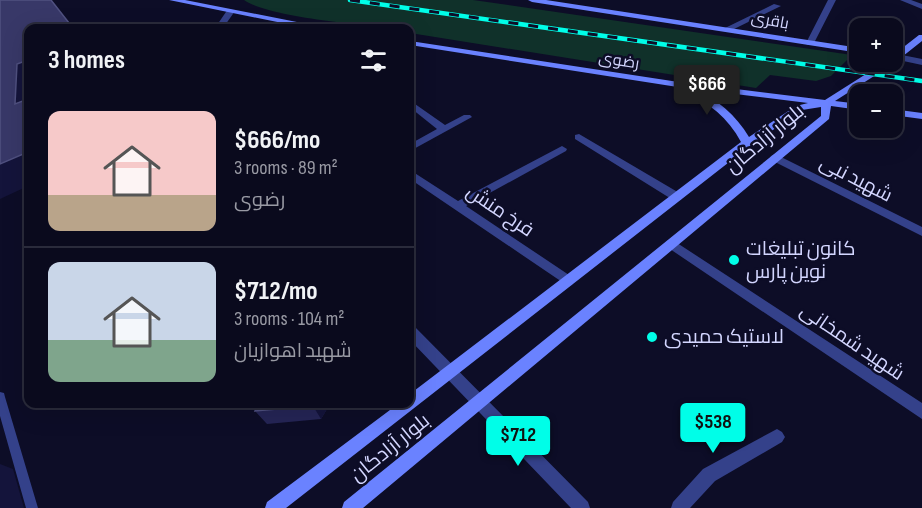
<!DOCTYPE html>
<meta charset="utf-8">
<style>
:root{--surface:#0a0a1d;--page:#18182a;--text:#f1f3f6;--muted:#999aa4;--line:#2a2b3b;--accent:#00fee8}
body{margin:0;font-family:"Sofia Sans Condensed",Cairo,sans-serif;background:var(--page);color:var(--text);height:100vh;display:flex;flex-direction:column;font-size:22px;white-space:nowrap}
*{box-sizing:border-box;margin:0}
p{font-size:20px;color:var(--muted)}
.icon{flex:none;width:33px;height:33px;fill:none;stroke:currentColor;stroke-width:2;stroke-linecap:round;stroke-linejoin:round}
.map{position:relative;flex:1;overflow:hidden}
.side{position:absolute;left:24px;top:24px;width:390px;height:384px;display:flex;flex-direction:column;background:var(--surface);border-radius:12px;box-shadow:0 6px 24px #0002,0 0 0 2px var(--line)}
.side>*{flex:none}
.tools{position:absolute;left:849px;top:18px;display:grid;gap:12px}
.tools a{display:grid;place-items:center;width:54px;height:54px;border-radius:12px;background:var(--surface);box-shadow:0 6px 24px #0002,0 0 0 2px var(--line);font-size:30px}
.price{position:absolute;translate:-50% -51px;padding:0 14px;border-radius:6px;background:var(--accent);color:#111;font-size:20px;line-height:39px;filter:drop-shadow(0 2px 3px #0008)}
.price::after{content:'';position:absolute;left:50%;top:36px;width:18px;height:14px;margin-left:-9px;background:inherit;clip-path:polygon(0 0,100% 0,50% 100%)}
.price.active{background:#222;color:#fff}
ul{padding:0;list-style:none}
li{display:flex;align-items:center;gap:18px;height:150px;padding:0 24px}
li+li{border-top:2px solid var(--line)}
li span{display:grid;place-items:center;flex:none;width:168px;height:120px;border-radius:12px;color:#555}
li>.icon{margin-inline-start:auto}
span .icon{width:72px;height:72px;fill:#fffc;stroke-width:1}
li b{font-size:26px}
h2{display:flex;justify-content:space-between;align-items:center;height:72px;padding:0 24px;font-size:26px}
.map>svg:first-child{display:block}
.green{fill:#10312a}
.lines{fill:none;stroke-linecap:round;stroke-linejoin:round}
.lane{fill:#34418a;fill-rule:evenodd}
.street{fill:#34418a;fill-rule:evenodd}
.secondary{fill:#6a82ff;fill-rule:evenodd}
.rail-casing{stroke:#00fee8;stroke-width:4.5}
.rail{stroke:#0d0d27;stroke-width:3;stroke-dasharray:10;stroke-linecap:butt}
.wall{fill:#252556}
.shaded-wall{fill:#14143b}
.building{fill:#383868;stroke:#505180;stroke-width:1.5}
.poi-dot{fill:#00fee8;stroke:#0d0d27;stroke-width:2}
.labels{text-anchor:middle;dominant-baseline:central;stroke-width:5;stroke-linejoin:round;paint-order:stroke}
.far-street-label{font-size:16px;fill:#d3d6ff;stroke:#0d0d27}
.street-label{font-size:20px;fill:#d3d6ff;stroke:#0d0d27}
.poi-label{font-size:20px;fill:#d3d6ff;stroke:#0d0d27;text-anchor:start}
</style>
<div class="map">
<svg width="922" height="508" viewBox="0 0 922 508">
<rect width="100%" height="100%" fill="#0d0d27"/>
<!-- green -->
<path class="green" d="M244 0H473L852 55 831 76 816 81 770 75 756 88 410 33V28C378 28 266 17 244 0Z"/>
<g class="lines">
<!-- lane -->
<path class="lane" d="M0 392 4 393 5 397 38 508H26L0 416Z"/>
<!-- street -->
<path class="street" d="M828 0H836L814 43 807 45 806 43Z
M900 0H911L922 4V9Z
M774 4 781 6 730 31 723 29Z
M228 9 235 11 223 28H215Z
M897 54 922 59V65L894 59 893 57Z
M415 104 445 125 464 115H470L472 117 410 151V144L437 129 412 109V105Z
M579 134 681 194 682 197 681 200H673L575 139V135Z
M562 146 567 149 566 151 466 206 572 277 574 281 572 285 568 286 410 179V170L458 201Z
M775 154 922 227V236L771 160 770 158 771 156Z
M671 239 922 403V419L667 247 665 244 667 241Z
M410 325 415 327 588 502 590 508H571L410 340Z
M777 429 782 432 785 437 782 442 715 481 690 508H671L673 502 703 469Z"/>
<!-- secondary -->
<path class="secondary" d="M169 0H185L317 26 321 28H307Z
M528 0H546L860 48V53L532 2Z
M919 35H922V41L893 64 835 101 860 104V110L831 106 829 119 363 508H342L344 502 821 116V107L802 110 751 145 286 508H265L267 502 398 404H410V394L741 142C728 118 709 102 684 92V88L410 45V41L672 81 825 100 885 62H892V56ZM694 89 808 103 796 106 749 137C736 115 717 99 694 89Z
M892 109 922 113V119L892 115Z"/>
<defs>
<path id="rail" d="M350 0 922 81"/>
</defs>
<!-- rail casing -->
<use href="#rail" class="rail-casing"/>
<!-- rail -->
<use href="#rail" class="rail"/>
</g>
<!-- wall -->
<path class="wall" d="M258 404H330L321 419 267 424 255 411Z"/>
<!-- shaded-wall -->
<path class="shaded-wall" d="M28 60V120L15 104 17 64Z
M28 152V186L0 199V164Z
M314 404H330L321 419 313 406Z
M0 464 13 469 24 508H0Z"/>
<!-- building -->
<path class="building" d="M0 0H51L73 28H28V60L17 64 15 104 28 99V152L0 164Z
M258 404H314L313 406 255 411Z"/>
<!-- markers -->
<g class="poi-dot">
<circle cx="734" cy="260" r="6"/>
<circle cx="652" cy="337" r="6"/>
</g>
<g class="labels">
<!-- far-street labels -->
<g class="far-street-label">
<text transform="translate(770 21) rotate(10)">باقری</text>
<text transform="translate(619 61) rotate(9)">رضوی</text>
</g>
<!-- street labels -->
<g class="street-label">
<text transform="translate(765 139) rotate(-40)">بلوار آزادگان</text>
<text transform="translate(856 179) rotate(27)">شهید نبی</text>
<text transform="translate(500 211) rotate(34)">فرخ منش</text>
<text transform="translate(852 342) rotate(34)">شهید شمخانی</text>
<text transform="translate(390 448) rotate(-39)">بلوار آزادگان</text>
</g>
<!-- poi labels -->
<g class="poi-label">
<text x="746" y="249">کانون تبلیغات<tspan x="746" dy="23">نوین پارس</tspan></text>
<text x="664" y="337">لاستیک حمیدی</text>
</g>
</g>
</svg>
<div class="tools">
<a>+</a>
<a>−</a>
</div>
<b class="price active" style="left:707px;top:116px">$666</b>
<b class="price" style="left:713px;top:454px">$538</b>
<b class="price" style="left:518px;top:467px">$712</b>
<section class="side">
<h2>3 homes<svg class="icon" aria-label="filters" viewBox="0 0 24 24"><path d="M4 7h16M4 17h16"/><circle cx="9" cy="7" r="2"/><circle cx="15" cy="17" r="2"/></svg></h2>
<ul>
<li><span style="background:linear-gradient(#f6c9c9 70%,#b9a48a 0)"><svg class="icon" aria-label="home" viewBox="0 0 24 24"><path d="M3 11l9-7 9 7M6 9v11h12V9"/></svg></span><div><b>$666/mo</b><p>3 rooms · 89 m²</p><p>رضوی</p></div></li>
<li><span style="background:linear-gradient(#c9d6e8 65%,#7fa58c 0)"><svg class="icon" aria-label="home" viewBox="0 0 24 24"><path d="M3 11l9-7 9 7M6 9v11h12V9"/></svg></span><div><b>$712/mo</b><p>3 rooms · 104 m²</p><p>شهید اهوازیان</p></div></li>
</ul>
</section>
</div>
